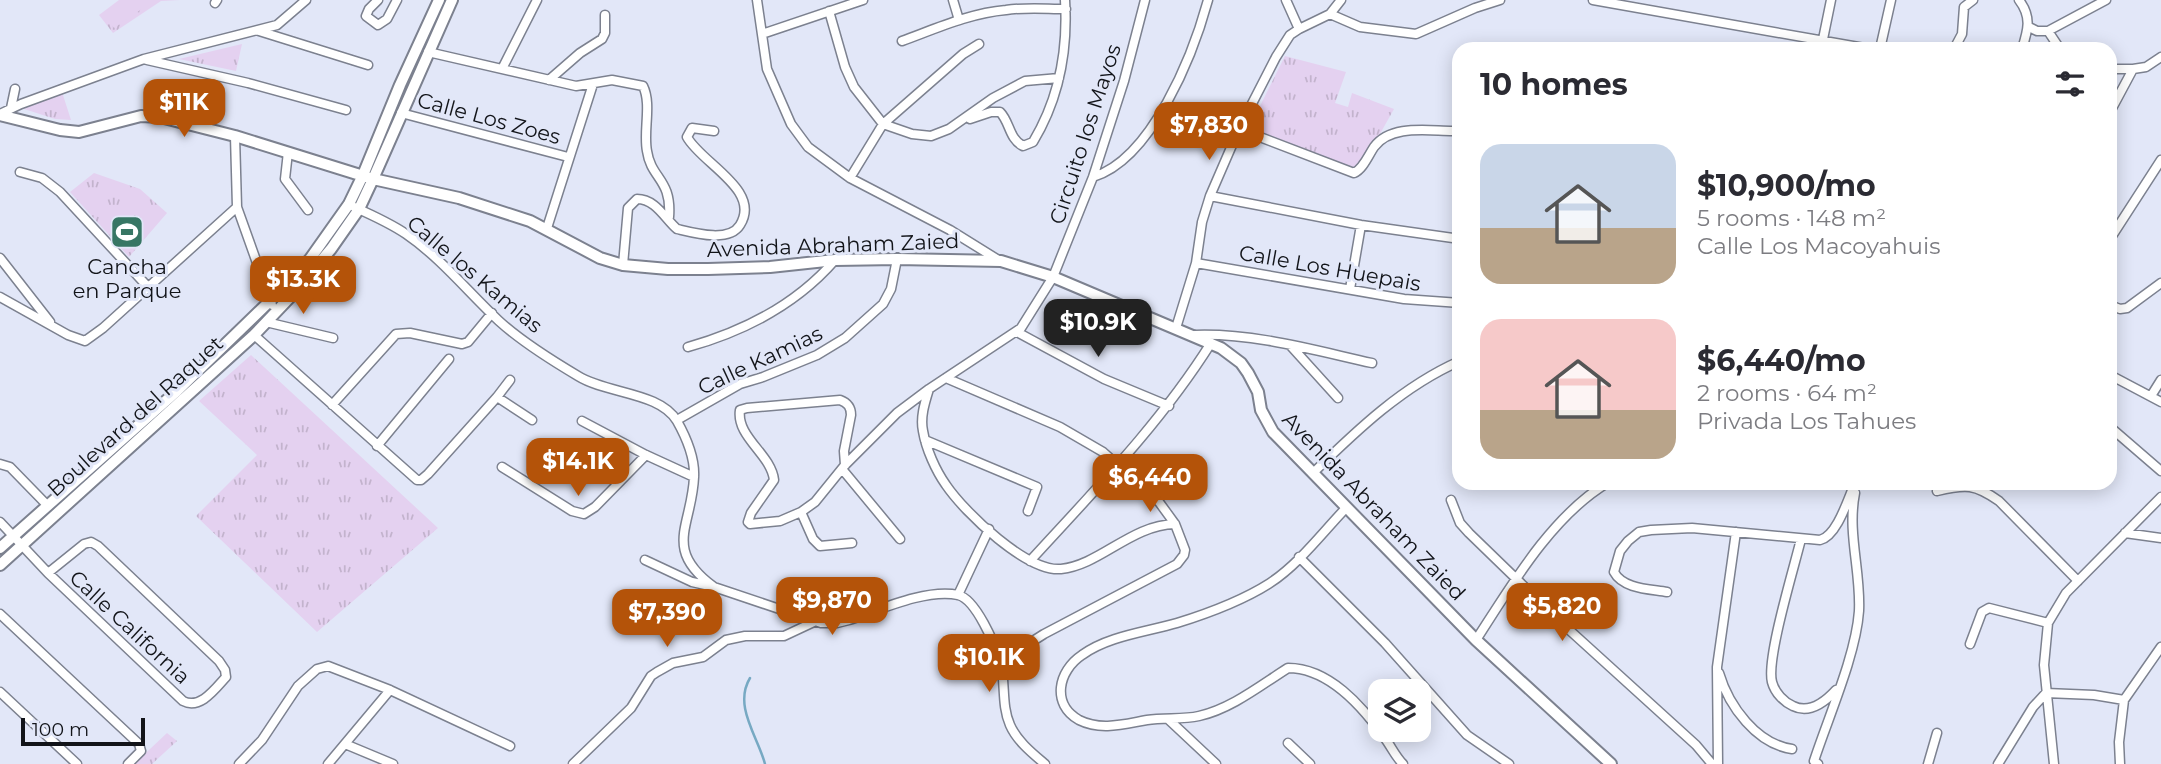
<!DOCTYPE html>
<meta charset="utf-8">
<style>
:root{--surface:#fff;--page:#f2f2f3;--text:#2b2b33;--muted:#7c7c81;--accent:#b45309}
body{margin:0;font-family:Montserrat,sans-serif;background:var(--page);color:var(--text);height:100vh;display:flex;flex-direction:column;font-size:26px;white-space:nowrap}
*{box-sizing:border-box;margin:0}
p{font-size:23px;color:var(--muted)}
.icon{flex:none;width:38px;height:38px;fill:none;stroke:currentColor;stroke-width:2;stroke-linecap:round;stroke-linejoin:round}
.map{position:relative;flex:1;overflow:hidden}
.drawer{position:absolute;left:1452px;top:42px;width:665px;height:448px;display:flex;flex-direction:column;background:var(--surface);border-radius:21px;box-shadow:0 4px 18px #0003}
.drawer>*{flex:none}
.fabs{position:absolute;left:1368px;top:679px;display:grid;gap:14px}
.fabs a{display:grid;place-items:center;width:63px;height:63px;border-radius:14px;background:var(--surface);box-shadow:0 4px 18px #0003;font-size:35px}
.scale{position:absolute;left:21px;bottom:18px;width:124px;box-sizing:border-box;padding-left:7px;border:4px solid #121419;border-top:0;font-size:19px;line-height:24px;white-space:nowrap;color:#121419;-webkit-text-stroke:5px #e2e7f8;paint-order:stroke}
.price{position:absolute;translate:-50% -60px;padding:0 16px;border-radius:14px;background:var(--accent);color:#fff;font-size:23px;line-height:46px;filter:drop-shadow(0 2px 4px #0008)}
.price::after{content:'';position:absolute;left:50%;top:42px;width:21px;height:16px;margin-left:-10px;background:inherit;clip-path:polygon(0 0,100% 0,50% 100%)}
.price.active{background:#222;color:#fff}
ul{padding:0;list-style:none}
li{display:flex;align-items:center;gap:21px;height:175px;padding:0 28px}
li span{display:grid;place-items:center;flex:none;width:196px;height:140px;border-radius:21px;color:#555}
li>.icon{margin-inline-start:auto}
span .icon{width:84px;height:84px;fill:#fffc;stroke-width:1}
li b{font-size:30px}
h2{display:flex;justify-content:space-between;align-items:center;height:84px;padding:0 28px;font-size:30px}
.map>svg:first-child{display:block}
.grass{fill:url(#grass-tufts)}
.pitch{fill:#e4d1f0}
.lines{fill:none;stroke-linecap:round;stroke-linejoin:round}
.stream{stroke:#77a9c3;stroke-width:2.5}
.street-casing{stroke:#7c818f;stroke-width:11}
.secondary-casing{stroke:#7c818f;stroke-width:14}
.street{stroke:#fff;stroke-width:8}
.secondary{stroke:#fff;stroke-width:10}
.labels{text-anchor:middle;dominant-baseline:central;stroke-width:6;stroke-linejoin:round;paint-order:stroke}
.street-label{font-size:21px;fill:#121419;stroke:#e2e7f8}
.poi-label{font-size:21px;fill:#121419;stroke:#e2e7f8}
</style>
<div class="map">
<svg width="2161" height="764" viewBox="0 0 2161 764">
<defs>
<pattern id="grass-tufts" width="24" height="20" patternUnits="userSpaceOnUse" patternTransform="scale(1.75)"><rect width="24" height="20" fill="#e4d1f0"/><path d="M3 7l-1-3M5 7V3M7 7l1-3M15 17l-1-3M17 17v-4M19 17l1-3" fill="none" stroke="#c3b3cd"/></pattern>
</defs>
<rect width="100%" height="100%" fill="#e2e7f8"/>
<!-- grass -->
<path class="grass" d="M119 0H180L161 1 113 33 99 15Z
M242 44 236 71 179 59Z
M1285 56 1346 72 1335 103 1348 107 1352 93 1394 109 1376 141 1354 169 1248 130Z
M62 92 71 120 55 119 18 107Z
M94 173 140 189 167 213 129 257 70 192Z
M251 355 438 528 317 632 196 516 257 455 199 401Z
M167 733 177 741 152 764H134Z"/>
<!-- pitch -->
<path class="pitch" d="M125 0H146L149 4 114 28 105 16Z
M123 213 147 236 131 250 107 228Z"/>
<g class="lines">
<!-- stream -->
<path class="stream" d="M750 678C733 706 758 737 765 764"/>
<defs>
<path id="street" d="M378 0 369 9 366 16 378 25 387 19 397 0
M757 0 767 69 791 124 808 147 850 178 950 230 1000 261
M953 0 959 20
M1286 0 1299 29
M1593 0 1870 49
M2019 0C2032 17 2028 30 2022 49
M215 3 217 0
M829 11 845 67 854 87 883 124 912 134 931 136 949 129 993 98 1025 81 1059 78
M1330 14 1360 27 1416 34 1475 8 1500 0
M2029 27 2037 31H2048L2106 0
M259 31 368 65
M2048 31 2060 49
M762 34 863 0
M902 41C935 29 970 13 1006 10 1026 7 1046 9 1066 9
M1821 49 1831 0
M1880 49 1891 0
M1954 49 1962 34 1964 7 1973 0
M428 52 576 86 612 80 643 86C652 104 643 131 647 151 651 179 672 179 669 217
M147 60 248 83 346 110
M503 67 537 0
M2110 69H2133
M549 80 580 53 602 39 605 33V15
M11 108 15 89
M2110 112 2133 69 2146 67 2161 57
M401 113 568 157
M0 114 21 104 144 59 277 25 306 0
M970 119 991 112H1000C1010 122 1009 139 1023 146L1033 142C1059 99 1068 49 1065 0
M1239 129 1354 173C1363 169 1368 156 1374 147 1391 124 1428 131 1453 131L1460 134
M235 136 237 207 272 305
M288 152 285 179 308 210
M20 172 42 178 60 192 148 287
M1093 177C1152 159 1193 55 1208 0
M850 178 883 124 963 54 979 44
M1210 196 1361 225 1460 239
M354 207C372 215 390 223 406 234 441 258 468 292 499 321 522 342 551 360 578 376 607 394 660 392 677 421 686 437 695 459 694 477 692 526 662 549 714 587
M547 228 593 84
M2110 239 2161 160
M0 258 50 322
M1196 263 1404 299 1460 303
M623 265 628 208 637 199C656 199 665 219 677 229 694 233 729 243 740 225 762 190 701 163 687 137L692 128 714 131
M1350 289 1361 225
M0 297 68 335 85 341 103 328 237 207
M2110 305 2120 309 2127 308 2161 283
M266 322 333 338
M1176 328 1196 263 1202 222 1210 196 1239 129 1276 57 1290 35 1299 29 1330 14 1341 0
M1017 332 1104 379 1169 406
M254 335 417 480H421L428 474 497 397 532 420
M1195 335C1255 333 1313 350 1372 363
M1290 345 1338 398
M688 347C745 331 796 305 835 260
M2110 375 2161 402
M946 378 1060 427 1103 452 1159 502 1175 524 1185 550 1184 555 1177 564 1044 634 1000 662
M929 389C925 402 920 417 923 431 926 449 936 471 946 485 965 513 1027 572 1061 569 1100 565 1131 525 1175 524
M2151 396 2161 380
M497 397 510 380
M332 405 396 334 410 333 462 344 468 342 492 313
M677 420 740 384 763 377 817 355 845 338 883 304 891 289 897 259
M582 421 646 455 694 477
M2110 427 2161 471
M925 440 1037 487 1028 511
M377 446 449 359
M0 464 10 467 48 506
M845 465 844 451 851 415C851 407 848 403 840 400L747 408 740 410C736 437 771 454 774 480L751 513 748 522 750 524 780 521 801 512 815 502 845 465 897 413 929 389 1021 328 1053 277 1093 177 1124 81 1145 0
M502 467 572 511 584 514 595 507 646 455
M842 469 900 539
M1313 473C1357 430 1403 386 1460 361
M1937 491C1966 484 1975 484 1999 501L2078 581
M1451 500 1460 523 1469 533 1566 627 1696 745 1712 764
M1346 508C1322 533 1299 564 1270 583 1245 599 1206 614 1177 623 1146 632 1108 636 1082 655 1058 671 1051 704 1079 720 1101 731 1124 724 1147 720 1164 717 1182 720 1199 716 1231 709 1261 685 1288 668 1329 668 1362 706 1384 737 1391 746 1395 756 1403 764
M801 512 813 539 820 546 852 543
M0 522 48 573 183 701C200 710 215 689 226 677L225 670 219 661 98 546 91 542 84 544 48 573
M2125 533 2161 538
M1801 539C1794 568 1766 659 1772 682 1775 693 1784 702 1793 706 1809 714 1825 702 1836 690
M1299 557 1385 643 1467 735 1509 764
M645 560 692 582 714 587 821 623H837L849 620C879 610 927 588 958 595 976 599 995 645 1000 661 1006 681 1001 705 1010 725 1017 741 1032 753 1045 764
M1030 561C1094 491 1160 424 1211 343
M1667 592C1650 589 1623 589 1614 572L1620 551 1628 541 1639 532 1651 530 1692 528 1820 540C1837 536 1848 499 1855 483
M958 595 989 529
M0 614 139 744 141 751 128 764
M1476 640C1511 586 1551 517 1607 483
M1970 644 1982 612 1989 608 2048 623
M1719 673C1729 707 1757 744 1792 749
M0 692 77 764
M1168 719 1216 764
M1288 743 1310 764
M345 744 393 764
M239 764 262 740 298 686 317 669 328 666 390 690 510 746
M328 764 390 690
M573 764 631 708 651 676 657 672 673 663 703 657 726 640 745 636H784L816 621
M1718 764 1717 667 1736 532
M1818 764 1814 761C1828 718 1856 655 1859 611 1861 571 1847 533 1855 493
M1928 764 1937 733
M1998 764 2033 707 2046 693 2094 695 2124 700
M2054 764 2044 665 2048 623 2066 593 2161 497
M2120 764 2119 742 2124 700 2161 647"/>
<path id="secondary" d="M0 115 60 130 79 132 141 116 160 117 235 136 373 179 459 198 530 221 600 258 623 265 668 269H708L770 267 835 260 897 259 1001 261 1053 277 1221 348 1241 363 1248 373 1258 392 1261 410 1273 432 1476 640 1611 764
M0 548 177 391 270 301 310 259 349 204 363 175 400 85 439 0
M0 565 254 335 294 293 331 249 359 209 373 179 452 0"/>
</defs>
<!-- street casing -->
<use href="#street" class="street-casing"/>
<!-- secondary casing -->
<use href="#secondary" class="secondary-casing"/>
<!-- street -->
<use href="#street" class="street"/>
<!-- secondary -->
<use href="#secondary" class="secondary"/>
</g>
<!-- icons -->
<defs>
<symbol id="stadium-square" viewBox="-11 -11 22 22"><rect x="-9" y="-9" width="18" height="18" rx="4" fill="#377664" stroke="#e2e7f8"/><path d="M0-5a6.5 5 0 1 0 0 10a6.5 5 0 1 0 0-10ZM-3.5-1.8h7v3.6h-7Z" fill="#fff"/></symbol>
</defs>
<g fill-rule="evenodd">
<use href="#stadium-square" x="108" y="213" width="38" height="38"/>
</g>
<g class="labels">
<!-- street labels -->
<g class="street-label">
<text transform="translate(489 118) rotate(15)">Calle Los Zoes</text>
<text transform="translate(1085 134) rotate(-72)">Circuito los Mayos</text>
<text transform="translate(833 245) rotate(-2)">Avenida Abraham Zaied</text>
<text transform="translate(1330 268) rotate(10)">Calle Los Huepais</text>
<text transform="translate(475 274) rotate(40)">Calle los Kamias</text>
<text transform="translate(760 360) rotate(-25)">Calle Kamias</text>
<text transform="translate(135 416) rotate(-42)">Boulevard del Raquet</text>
<text transform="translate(1374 506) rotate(46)">Avenida Abraham Zaied</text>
<text transform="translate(130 627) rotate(43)">Calle California</text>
</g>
<!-- poi labels -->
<g class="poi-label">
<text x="127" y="266">Cancha<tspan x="127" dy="24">en Parque</tspan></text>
</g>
</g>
</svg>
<div class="fabs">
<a><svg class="icon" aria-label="layers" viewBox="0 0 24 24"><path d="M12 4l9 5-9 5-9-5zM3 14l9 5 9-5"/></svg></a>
</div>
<div class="scale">100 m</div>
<b class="price" style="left:184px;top:139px">$11K</b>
<b class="price" style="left:1209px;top:162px">$7,830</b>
<b class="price" style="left:303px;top:316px">$13.3K</b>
<b class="price active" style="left:1098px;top:359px">$10.9K</b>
<b class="price" style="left:578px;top:498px">$14.1K</b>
<b class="price" style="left:1150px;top:514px">$6,440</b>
<b class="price" style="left:832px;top:637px">$9,870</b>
<b class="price" style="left:1562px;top:643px">$5,820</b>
<b class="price" style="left:667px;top:649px">$7,390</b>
<b class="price" style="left:989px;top:694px">$10.1K</b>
<section class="drawer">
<h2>10 homes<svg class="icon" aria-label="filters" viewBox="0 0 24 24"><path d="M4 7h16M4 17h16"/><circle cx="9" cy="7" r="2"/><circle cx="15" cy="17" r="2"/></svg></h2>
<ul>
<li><span style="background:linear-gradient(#c9d6e8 60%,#b9a48a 0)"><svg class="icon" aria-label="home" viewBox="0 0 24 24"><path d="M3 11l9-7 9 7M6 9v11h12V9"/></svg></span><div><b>$10,900/mo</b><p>5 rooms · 148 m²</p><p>Calle Los Macoyahuis</p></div></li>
<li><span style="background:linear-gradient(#f6c9c9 65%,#b9a48a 0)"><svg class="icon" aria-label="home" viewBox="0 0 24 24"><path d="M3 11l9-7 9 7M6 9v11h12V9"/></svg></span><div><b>$6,440/mo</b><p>2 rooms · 64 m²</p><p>Privada Los Tahues</p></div></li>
</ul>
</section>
</div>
